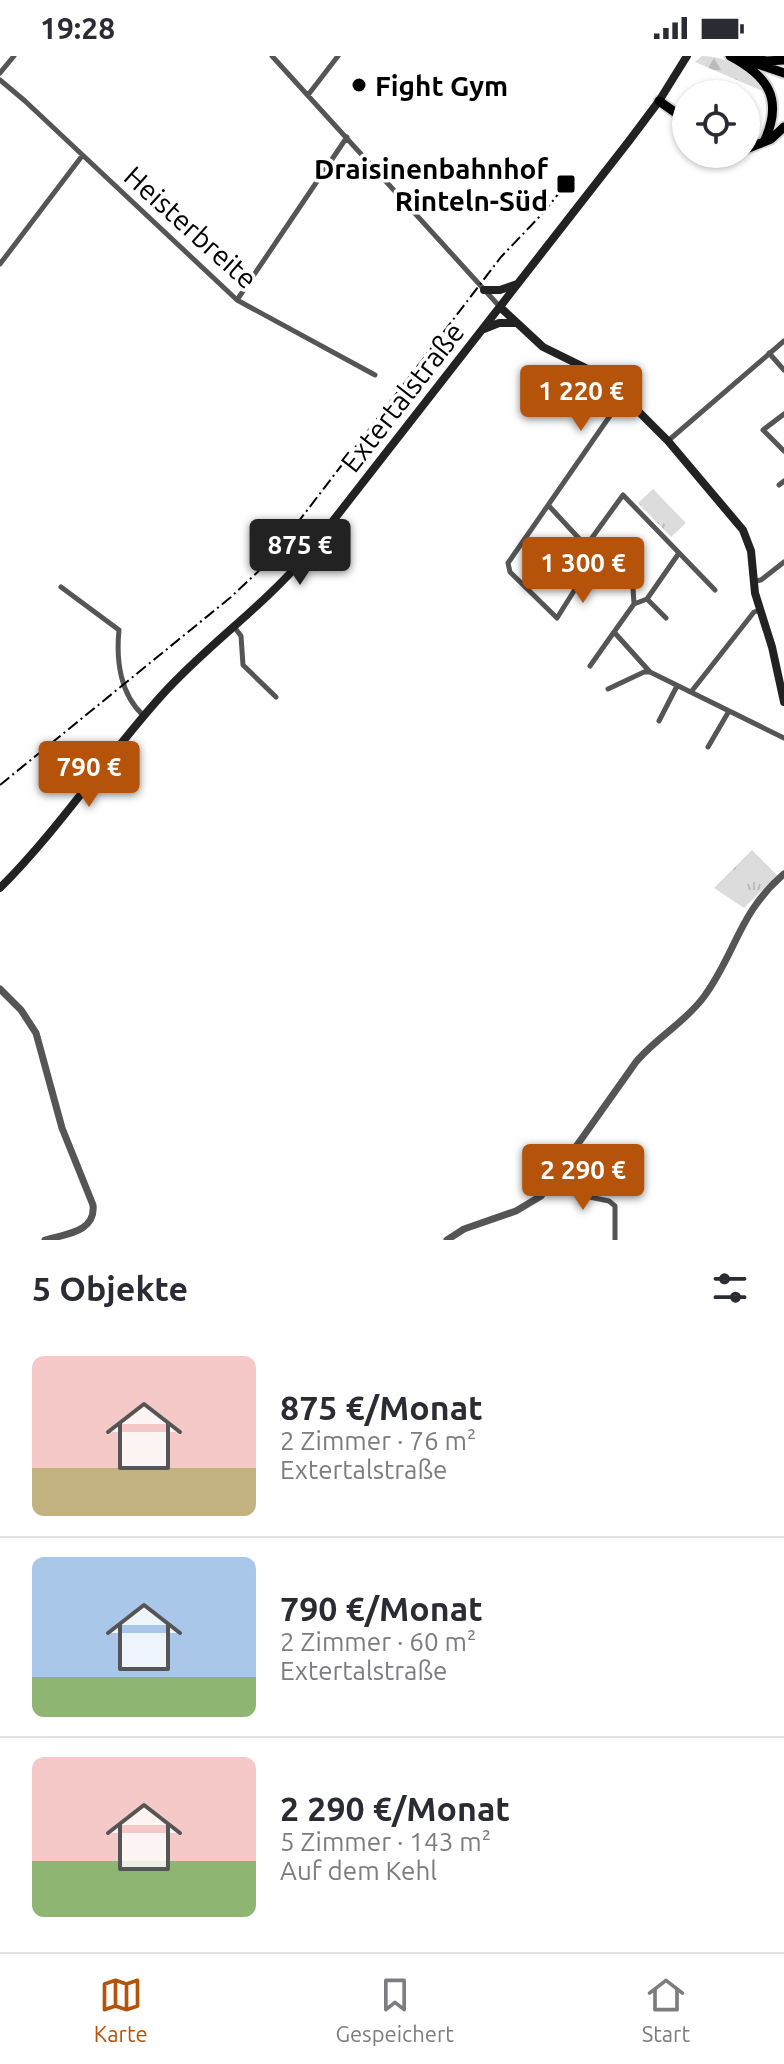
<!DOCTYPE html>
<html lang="de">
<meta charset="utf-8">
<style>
:root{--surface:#fff;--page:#f2f2f3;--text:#2b2b33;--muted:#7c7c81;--line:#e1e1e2;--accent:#b45309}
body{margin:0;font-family:Ubuntu,sans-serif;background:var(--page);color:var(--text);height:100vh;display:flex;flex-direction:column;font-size:30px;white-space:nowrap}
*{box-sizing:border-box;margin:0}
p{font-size:26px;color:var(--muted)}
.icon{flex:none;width:44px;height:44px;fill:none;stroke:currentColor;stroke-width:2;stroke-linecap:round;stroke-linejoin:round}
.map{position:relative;height:1184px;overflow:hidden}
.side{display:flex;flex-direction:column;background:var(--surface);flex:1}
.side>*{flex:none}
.tools{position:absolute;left:672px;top:24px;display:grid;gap:16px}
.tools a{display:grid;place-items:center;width:88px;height:88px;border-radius:50%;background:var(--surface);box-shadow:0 2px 6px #0004;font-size:40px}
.price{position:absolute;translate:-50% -68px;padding:0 18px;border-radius:8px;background:var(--accent);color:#fff;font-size:26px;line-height:52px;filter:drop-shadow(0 2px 4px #0008)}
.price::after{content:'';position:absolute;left:50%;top:48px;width:24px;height:18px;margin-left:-12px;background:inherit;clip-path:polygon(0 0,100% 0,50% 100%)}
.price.on{background:#222;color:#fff}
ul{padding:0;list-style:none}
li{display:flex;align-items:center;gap:24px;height:200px;padding:0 32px}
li+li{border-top:2px solid var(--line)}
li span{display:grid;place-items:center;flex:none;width:224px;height:160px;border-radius:12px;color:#555}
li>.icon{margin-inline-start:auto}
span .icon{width:96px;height:96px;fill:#fffc;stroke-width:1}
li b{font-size:34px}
h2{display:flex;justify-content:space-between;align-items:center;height:96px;padding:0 32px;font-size:34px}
.status{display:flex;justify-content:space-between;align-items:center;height:56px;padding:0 40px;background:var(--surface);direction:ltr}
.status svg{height:22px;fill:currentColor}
.menu{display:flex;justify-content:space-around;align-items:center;height:112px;border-top:2px solid var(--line);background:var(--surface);font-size:22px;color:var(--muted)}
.menu a{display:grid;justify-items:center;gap:4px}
.menu .on{color:var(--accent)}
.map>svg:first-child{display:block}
.grass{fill:url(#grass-tufts)}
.forest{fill:url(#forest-firs)}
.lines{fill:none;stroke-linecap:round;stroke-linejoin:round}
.primary-casing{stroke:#dbdbdb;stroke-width:13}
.minor{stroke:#555;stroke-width:5}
.tertiary{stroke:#555;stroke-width:7}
.secondary{stroke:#222;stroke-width:8}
.primary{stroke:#000;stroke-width:9}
.rail{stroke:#000;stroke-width:2;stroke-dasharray:12 4 2 4;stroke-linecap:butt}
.poi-dot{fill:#000;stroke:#fff;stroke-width:3}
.labels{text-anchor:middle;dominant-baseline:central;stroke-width:7;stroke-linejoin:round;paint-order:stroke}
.poi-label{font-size:28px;font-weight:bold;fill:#000;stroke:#fff;text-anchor:start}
.street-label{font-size:28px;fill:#000;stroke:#fff}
</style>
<div class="status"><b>19:28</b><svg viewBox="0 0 49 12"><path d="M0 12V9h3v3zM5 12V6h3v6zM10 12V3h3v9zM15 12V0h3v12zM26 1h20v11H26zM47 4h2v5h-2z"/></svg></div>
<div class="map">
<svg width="784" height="1184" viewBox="0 0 784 1184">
<defs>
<pattern id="grass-tufts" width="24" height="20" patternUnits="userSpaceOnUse" patternTransform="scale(2)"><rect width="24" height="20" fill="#dcdcdc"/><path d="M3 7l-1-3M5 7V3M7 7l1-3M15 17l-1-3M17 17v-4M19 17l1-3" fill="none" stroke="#bbb"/></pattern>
<pattern id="forest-firs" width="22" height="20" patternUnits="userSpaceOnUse" patternTransform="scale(2)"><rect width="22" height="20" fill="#dcdcdc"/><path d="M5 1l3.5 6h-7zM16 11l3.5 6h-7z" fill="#bbb"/></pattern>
</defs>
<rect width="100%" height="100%" fill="#fff"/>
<!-- grass -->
<path class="grass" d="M653 433 686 467 671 481 638 447Z
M593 487 614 508 610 512 594 511 591 490Z
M752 794 777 819 744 852 714 832Z"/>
<!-- forest -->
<path class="forest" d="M702 0C733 0 754 21 774 40L695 6Z"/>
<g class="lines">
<defs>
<path id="primary" d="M730 0C768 20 784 43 764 86
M744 0 766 5 784 4
M749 5 784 17
M659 45 686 64
M746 93 771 83 784 71"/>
</defs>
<!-- primary casing -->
<use href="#primary" class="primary-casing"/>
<!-- minor -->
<path class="minor" d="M272 0 500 251
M0 17 14 0
M0 24 25 45 237 244 375 319
M308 39 338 0
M0 208 82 100
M237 244 347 81
M769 297 784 314
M623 341 508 507 510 516 557 562 589 511 586 490 623 439 715 534
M784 358 763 374 784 395
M669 384 784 285
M779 429 784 425
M549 450 586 490
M614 512 633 532 634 548
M755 525 761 524 784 506
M61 531 119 574C116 604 120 639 144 660
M647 543 666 562
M235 572 241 580 243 609 276 641
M590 610 614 576
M650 616 614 576 634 548 647 543 679 497
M608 633 644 616H650L784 682
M691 636 754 556 760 554
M659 665 677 630
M708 691 729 655
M557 1119 580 1139 609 1145 615 1150V1184"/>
<!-- tertiary -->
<path class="tertiary" d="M0 933 21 954 36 977 62 1072 93 1149C96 1176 66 1178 45 1184
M447 1184 464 1173 516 1155 541 1140 636 1006C656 982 684 967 703 942 736 898 738 857 784 818"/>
<!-- secondary -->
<path class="secondary" d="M484 234H500L517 228
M500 251 543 291 600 319 610 327 668 385 743 474 751 495 755 537 772 591 784 646
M484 273 499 267H515
M0 832C60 772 106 701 162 639 206 590 260 553 304 502L629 85 659 45 687 0"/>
<!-- primary -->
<use href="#primary" class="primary"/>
<!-- rail -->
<path class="rail" d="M0 729 231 541 266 508 501 201 544 156 574 118"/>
</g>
<!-- markers -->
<g class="poi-dot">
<circle cx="359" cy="29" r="8"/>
<rect x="556" y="118" width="20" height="20" rx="4"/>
</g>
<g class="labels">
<!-- poi labels -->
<g class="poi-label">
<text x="375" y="29">Fight Gym</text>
<text x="548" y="112" text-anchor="end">Draisinenbahnhof<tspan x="548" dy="32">Rinteln-Süd</tspan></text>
</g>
<!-- street labels -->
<g class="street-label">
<text transform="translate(191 171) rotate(42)">Heisterbreite</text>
<text transform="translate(402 341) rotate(-52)">Extertalstraße</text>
</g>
</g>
</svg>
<div class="tools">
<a><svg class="icon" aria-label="locate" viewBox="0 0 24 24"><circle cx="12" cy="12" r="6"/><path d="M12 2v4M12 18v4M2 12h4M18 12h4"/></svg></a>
</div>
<b class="price" style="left:581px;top:377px">1 220 €</b>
<b class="price on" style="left:300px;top:531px">875 €</b>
<b class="price" style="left:583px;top:549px">1 300 €</b>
<b class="price" style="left:89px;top:753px">790 €</b>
<b class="price" style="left:583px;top:1156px">2 290 €</b>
</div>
<section class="side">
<h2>5 Objekte<svg class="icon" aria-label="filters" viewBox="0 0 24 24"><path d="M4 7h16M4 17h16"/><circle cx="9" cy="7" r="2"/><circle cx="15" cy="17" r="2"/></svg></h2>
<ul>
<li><span style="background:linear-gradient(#f6c9c9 70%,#c2b280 0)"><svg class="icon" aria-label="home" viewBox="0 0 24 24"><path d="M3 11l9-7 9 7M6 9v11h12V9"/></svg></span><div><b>875 €/Monat</b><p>2 Zimmer · 76 m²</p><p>Extertalstraße</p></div></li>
<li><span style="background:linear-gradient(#a9c7e8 75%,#8fb573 0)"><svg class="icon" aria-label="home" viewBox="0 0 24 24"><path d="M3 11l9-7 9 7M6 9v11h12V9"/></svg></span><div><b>790 €/Monat</b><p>2 Zimmer · 60 m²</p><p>Extertalstraße</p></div></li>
<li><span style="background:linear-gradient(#f6c9c9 65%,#8fb573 0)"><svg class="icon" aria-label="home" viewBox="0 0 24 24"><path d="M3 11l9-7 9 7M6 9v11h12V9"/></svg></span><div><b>2 290 €/Monat</b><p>5 Zimmer · 143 m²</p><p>Auf dem Kehl</p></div></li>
</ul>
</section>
<nav class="menu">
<a class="on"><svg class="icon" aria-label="map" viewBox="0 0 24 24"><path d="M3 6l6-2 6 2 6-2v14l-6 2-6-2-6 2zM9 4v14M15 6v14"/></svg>Karte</a>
<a><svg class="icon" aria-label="saved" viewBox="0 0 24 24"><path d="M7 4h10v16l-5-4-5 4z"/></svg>Gespeichert</a>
<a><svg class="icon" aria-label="home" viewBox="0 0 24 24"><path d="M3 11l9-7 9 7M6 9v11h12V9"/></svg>Start</a>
</nav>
